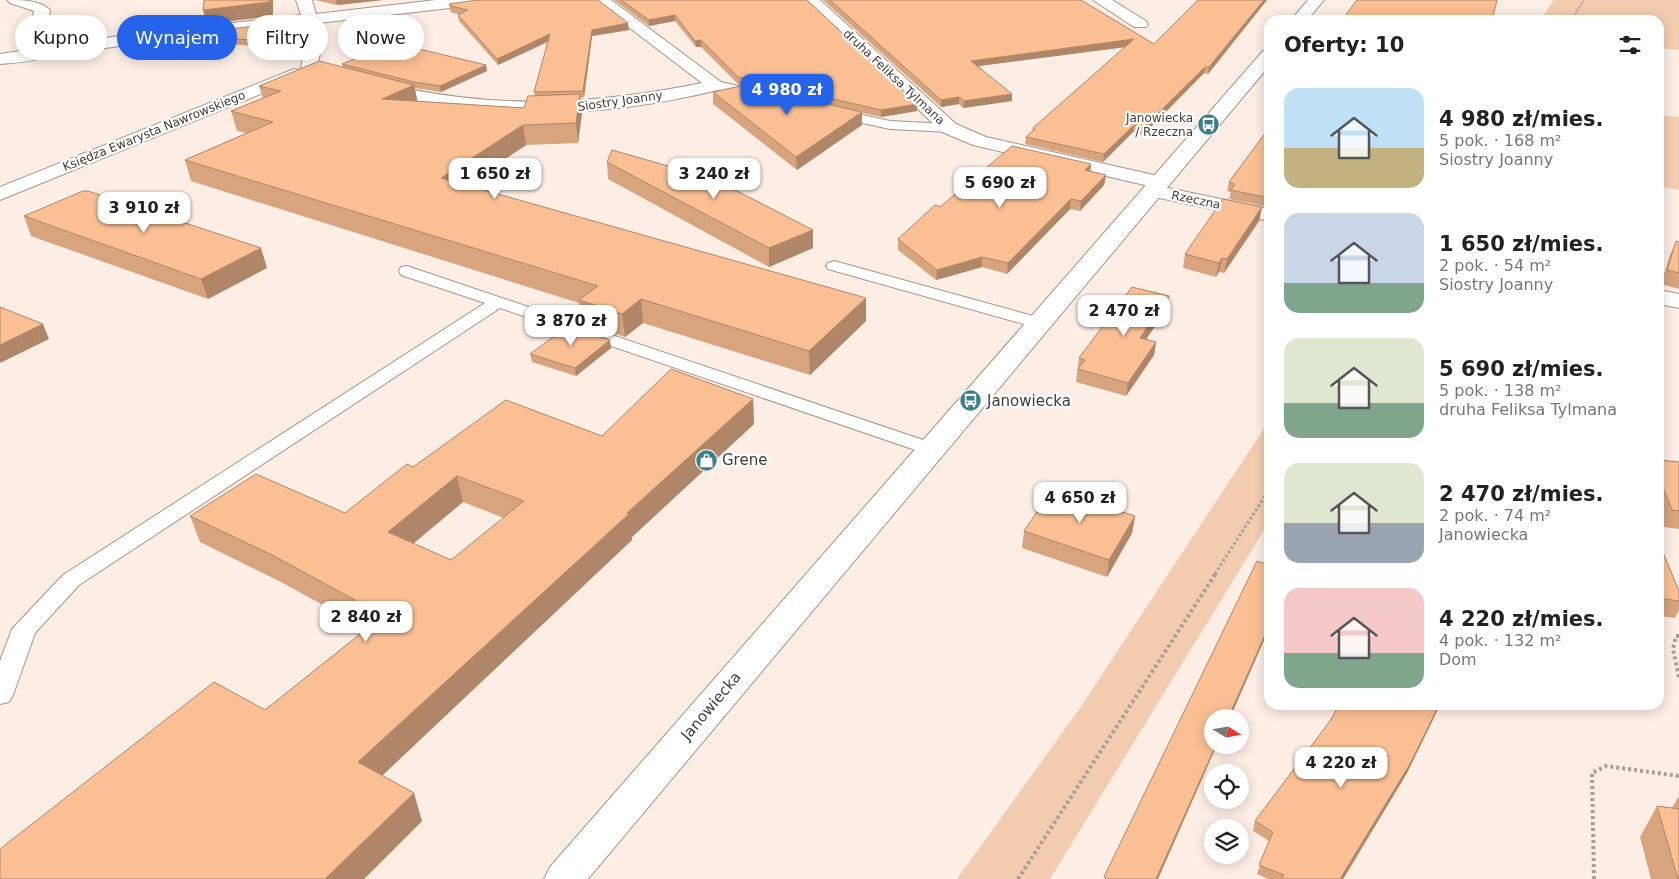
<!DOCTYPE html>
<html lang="pl">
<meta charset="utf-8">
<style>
:root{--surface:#fff;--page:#f2f2f2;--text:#222;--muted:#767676;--accent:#2563eb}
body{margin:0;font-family:"DejaVu Sans",sans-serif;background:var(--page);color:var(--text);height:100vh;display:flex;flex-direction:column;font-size:19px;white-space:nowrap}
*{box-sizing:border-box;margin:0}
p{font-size:16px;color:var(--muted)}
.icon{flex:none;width:28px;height:28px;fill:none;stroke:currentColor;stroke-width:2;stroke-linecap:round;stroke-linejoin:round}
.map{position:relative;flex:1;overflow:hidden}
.details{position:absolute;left:1264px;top:15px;width:400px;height:695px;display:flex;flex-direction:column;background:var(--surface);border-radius:15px;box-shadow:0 2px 12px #0003}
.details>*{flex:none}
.hud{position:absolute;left:15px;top:15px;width:475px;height:45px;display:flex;gap:10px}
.needle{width:32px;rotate:101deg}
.controls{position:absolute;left:1204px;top:709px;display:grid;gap:10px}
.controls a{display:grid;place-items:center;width:45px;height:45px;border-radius:50%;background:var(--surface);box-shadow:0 2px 12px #0003;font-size:25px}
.price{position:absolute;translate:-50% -42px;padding:0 11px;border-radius:10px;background:#fff;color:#222;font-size:16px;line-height:32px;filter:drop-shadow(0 1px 2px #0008)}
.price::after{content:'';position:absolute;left:50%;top:30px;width:15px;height:11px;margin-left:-8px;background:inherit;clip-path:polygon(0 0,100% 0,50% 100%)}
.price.active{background:var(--accent);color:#fff}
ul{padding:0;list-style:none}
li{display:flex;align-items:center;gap:15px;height:125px;padding:0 20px}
li span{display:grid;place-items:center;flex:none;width:140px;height:100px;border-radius:15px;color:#555}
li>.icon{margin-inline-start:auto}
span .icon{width:60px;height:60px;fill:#fffc;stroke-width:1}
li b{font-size:21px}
h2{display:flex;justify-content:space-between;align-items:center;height:60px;padding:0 20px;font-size:21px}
.tag{padding:0 18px;border-radius:22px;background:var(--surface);box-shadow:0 2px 12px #0003;font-size:18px;line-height:45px}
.tag.active{background:var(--accent);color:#fff}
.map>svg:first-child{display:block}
.green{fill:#f3ccaf}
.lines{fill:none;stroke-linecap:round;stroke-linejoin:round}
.lane-casing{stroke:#a89485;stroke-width:2}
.street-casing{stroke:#a89485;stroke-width:2}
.secondary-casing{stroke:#a89485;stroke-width:2}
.path-far2{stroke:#a99d95;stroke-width:2;stroke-dasharray:1 1;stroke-linecap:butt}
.path-far1{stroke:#a99d95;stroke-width:3;stroke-dasharray:2.5 2.5;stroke-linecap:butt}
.path{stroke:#a99d95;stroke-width:4;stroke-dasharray:3 3;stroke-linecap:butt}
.lane{fill:#fff;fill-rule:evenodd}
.street{fill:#fff;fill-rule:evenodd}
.secondary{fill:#fff;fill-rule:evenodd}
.wall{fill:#d7a47e;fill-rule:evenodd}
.shaded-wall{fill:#af8667}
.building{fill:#fabf93;stroke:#af8667;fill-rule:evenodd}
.labels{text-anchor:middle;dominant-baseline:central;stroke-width:4.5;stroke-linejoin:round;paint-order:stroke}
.far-street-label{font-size:12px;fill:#433b34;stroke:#fff}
.far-poi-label{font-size:12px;fill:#433b34;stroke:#fff;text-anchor:end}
.poi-label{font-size:15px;fill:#433b34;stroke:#fff;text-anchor:start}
.street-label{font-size:15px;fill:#433b34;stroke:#fff}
</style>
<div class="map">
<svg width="1679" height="879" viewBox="0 0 1679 879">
<rect width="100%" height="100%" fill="#fceee5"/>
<!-- green -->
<path class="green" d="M1554 0H1679V50L1659 48V20H1540Z
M1659 115 1679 117V190L1659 186Z
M1269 421V522L1050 879H957L1078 711Z"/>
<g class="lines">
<defs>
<path id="lane" d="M716 81 761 91 762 94 756 98 712 88 710 85 712 82Z
M835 109 890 121 949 124 956 128 949 132 890 129 830 116 828 113 830 110Z
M834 261 1044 319 1047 323 1044 327 1038 328 828 269 826 266 828 263Z
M407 266 938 445 941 449 938 453 931 455 924 453 500 308 79 585 35 633 13 695 9 702 0 704V661L12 629 63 575 485 303 401 275 399 271 401 267Z"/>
<path id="street" d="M7 0C22 0 40 0 50 10L44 47 119 36 301 15 296 0H312L316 14 436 0H484L481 3 476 5 319 23 322 40 318 65C452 109 564 111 702 83L593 0H611L725 85 722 89C574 126 448 119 303 72L301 68 306 40 304 24 119 46 40 58C33 62 10 63 0 64V54L27 50 34 11 10 3Z
M803 0H820L956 124 986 137 1167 178 1170 182 1167 186 1163 187 1269 209V221L1145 195 1142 191 1145 187 1149 186 973 145 942 132Z
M1093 0H1112L1146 21 1148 24 1146 27H1134Z
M294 69 300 70 303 74 300 78 0 200V187Z
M1659 290 1679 294V308L1659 304Z"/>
<path id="secondary" d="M1308 0H1324L1307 20H1291Z
M1269 50V66L588 879H544L550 867 1263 51Z"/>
</defs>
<!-- lane casing -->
<use href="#lane" class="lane-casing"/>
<!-- street casing -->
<use href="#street" class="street-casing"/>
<!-- secondary casing -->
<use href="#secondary" class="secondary-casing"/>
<!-- path-far2 -->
<path class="path-far2" d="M1571 20 1584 0"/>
<!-- path-far1 -->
<path class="path-far1" d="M1215 574 1269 490"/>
<!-- path -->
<path class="path" d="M1679 636H1676L1673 649 1679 678
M1018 879 1216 573
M1594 879 1592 773 1606 766 1679 776"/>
<!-- lane -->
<use href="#lane" class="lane"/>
<!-- street -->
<use href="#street" class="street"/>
<!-- secondary -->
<use href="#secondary" class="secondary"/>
</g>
<!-- wall -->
<path class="wall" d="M315 0H383L337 5Z
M614 0H807L917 111 881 117 862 113V125L797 170 713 104V92L744 86 738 84 701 47H696L675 21 649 26Z
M823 0H1081L1154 44 1198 0H1267L1208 74 1204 73 1143 135 1133 132 1103 162 1025 144 1026 137 1032 131 1033 128 1126 47 978 66 1012 101 963 108 959 104 941 107Z
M449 4 629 30 592 36 584 97 580 98 582 113 578 143 526 145 466 185 866 321 810 375 643 323 625 337 582 323 579 303 191 181 185 160 246 133 237 131 231 111 263 98 259 86 343 67 342 64 487 71 441 92 415 88 417 101 524 108 535 96 534 92 548 42 498 65 459 21 458 15 459 14 452 13 450 10Z
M273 24 274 29 275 48 205 42 203 36Z
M1269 128V207L1229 199 1231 192 1227 191 1229 182Z
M607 162 696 174 813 230V248L769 267 608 179Z
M1091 164 1090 171 1106 175 1104 185 1080 211 1070 209 1007 274 982 267 936 280 898 250V239L940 207Z
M1262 207 1259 221 1224 273 1219 272 1216 277 1183 268 1185 254Z
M24 216 267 268 208 299 31 236Z
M1676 241 1679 242V289L1661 284 1670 255Z
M1169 296 1167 309 1146 339 1156 342 1154 355 1126 396 1076 382 1079 358Z
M611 348 576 376 532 362 530 354Z
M753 399 754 424 632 537V540L382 775 422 821 364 879H0L265 710 361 633 357 631 354 622 281 582 200 542 190 516 345 513 413 467 602 436ZM463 502 504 518 451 560 413 543Z
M1659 460 1679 462V529L1664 527 1659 513Z
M1135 516 1132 533 1107 577 1022 548 1024 531Z
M1659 543 1679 591V610L1675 618 1659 616Z
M1339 705H1440L1407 773 1343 879H1268L1257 874 1269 841 1253 831 1255 821 1330 721Z
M1679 796V879H1651L1640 837 1657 806 1672 808Z"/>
<!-- shaded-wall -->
<path class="shaded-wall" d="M270 0H273V16L207 24 203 10Z
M336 0H383L337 5Z
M1264 0H1267L1208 74 1209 67Z
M675 15V21L649 26V20Z
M628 23 629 30 592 36 584 97 583 91 592 30Z
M273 24 274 29 275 48 273 42Z
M550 34 551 40 498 65 497 59Z
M1134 39 1133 46 971 67V61Z
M701 40V47H696L695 41Z
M486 65 487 71 441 92 440 86Z
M1205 67 1204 73 1143 135 1144 127Z
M414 85 418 104 382 99Z
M580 94 582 113 578 143 576 123Z
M1012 94V101L963 108 964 101Z
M959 97V104L941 107V100Z
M918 104 917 111 881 117V110Z
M862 112V125L797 170 796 157Z
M523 125 526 145 445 199 441 178Z
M1134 125 1133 132 1103 162 1104 154Z
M1091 164 1090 174 1085 170Z
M1106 175 1104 185 1080 211 1081 201Z
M1071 199 1070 209 1007 274 1008 263Z
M1262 207 1259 221 1224 273 1227 259Z
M813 230V248L769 267V248Z
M261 248 267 268 208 299 201 279Z
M982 257V267L936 280 937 270Z
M1222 258 1219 272 1216 277 1219 263Z
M1169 296 1167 309 1138 351 1140 338Z
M866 298V321L810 375 809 351Z
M641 299 643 323 625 337 622 314Z
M43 324 49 339 0 363V345Z
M610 340 611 348 576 376 575 368Z
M1156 342 1154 355 1126 396 1128 383Z
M753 399 754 424 632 537V540L367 790 358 762 627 513Z
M457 476 463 502 395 559 388 532Z
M1135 516 1132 533 1107 577 1109 560Z
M1269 626V629L1230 718H1228Z
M1439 705H1440L1407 773 1343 879H1340Z
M1216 745H1217L1158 879H1156Z
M414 793 422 821 364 879H325Z"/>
<!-- building -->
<path class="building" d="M204 0H270V2L203 10Z
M477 0H598L628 23 592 30 583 91 534 92 550 34 497 59 458 15 468 10 451 6 449 4Z
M621 0H807L918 104 881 110 738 77 701 40 695 41 675 15 649 20Z
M830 0H1081L1154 44 1198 0H1264L1209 67H1205L1144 127 1134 125 1104 154 1026 137 1035 129 1033 128 1134 39 971 61 1012 94 964 101 959 97 941 100Z
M1357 0H1497L1492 20H1342Z
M273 24V42L203 36 204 32Z
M394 43 486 65 440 86 414 82 342 64Z
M319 61 414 85 382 99 524 108 528 96 580 94 576 123 523 125 441 178 866 298 809 351 641 299 622 314 579 300 598 286 185 160 273 122 231 111 281 91 259 86Z
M745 85 862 112 796 157 713 92Z
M1269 128V198L1231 190 1235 184 1229 182Z
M1012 146 1091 164 1085 170 1106 175 1081 201 1071 199 1008 263 982 257 937 270 898 239 935 205 940 207Z
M612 150 696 174 700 172 813 230 769 248 607 162Z
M83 191H88L261 248 201 279 24 216Z
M1223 199 1262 207 1227 259 1222 258 1219 263 1185 254Z
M1676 241 1679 242V273L1667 270Z
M1132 287 1169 296 1140 338 1156 342 1128 383 1078 369 1085 360 1079 358Z
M0 307 43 324 0 345Z
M568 326 610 340 575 368 530 354Z
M671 369 753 399 627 513 629 514 358 762 414 793 325 879H0V849L214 682 265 710 379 619 349 604 355 600 272 555 190 516 256 474 345 513 407 464 413 467 506 400 602 436ZM457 476 524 501 451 560 388 532Z
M1659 460 1679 462V511L1672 510 1659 478Z
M1052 490 1135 516 1109 560 1024 531Z
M1659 543 1679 591V601L1659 598Z
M1257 561 1269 565V626L1228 718H1212V745H1216L1156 879H1108L1104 877Z
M1339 705H1439L1410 764 1340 879H1281L1284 875 1259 865 1273 832 1255 821 1330 721Z
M1657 806 1679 809V879H1678Z"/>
<!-- icons -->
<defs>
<symbol id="bus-disc" viewBox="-11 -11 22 22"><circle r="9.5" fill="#3a808a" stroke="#fff"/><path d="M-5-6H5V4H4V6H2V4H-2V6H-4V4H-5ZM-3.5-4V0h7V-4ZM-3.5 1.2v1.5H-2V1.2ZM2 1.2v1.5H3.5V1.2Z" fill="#fff"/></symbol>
<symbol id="shop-disc" viewBox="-11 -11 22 22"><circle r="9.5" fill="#3a808a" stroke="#fff"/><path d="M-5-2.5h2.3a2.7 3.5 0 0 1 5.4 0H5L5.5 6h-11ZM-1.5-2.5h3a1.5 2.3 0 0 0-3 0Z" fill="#fff"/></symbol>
</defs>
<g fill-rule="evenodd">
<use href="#bus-disc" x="1196" y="112" width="25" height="25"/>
<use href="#bus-disc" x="958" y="388" width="25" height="25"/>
<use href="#shop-disc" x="694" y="448" width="25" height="25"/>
</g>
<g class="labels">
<!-- far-street labels -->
<g class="far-street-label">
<text transform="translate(894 77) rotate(43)">druha Feliksa Tylmana</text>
<text transform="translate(620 101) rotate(-8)">Siostry Joanny</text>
<text transform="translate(154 131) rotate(-22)">Księdza Ewarysta Nawrowskiego</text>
<text transform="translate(1196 200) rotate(12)">Rzeczna</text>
</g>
<!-- far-poi labels -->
<g class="far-poi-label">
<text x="1193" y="118">Janowiecka<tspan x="1193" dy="14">/ Rzeczna</tspan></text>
</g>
<!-- poi labels -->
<g class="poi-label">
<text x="987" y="401">Janowiecka</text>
<text x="722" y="460">Grene</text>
</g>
<!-- street labels -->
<g class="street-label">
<text transform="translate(711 706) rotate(-50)">Janowiecka</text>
</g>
</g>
</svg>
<div class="controls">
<a><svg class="needle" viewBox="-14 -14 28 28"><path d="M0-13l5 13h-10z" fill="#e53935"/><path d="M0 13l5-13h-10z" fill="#767676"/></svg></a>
<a><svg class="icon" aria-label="locate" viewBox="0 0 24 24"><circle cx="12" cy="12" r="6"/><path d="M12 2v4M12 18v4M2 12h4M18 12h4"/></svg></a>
<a><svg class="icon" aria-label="layers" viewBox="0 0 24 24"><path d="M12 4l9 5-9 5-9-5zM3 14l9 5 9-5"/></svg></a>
</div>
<b class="price active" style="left:787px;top:116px">4 980 zł</b>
<b class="price" style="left:495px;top:200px">1 650 zł</b>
<b class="price" style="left:714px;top:200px">3 240 zł</b>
<b class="price" style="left:1000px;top:209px">5 690 zł</b>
<b class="price" style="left:144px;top:234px">3 910 zł</b>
<b class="price" style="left:1124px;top:337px">2 470 zł</b>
<b class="price" style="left:571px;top:347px">3 870 zł</b>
<b class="price" style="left:1080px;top:524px">4 650 zł</b>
<b class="price" style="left:366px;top:643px">2 840 zł</b>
<b class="price" style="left:1341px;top:789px">4 220 zł</b>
<div class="hud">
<a class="tag">Kupno</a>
<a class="tag active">Wynajem</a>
<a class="tag">Filtry</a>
<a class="tag">Nowe</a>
</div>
<section class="details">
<h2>Oferty: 10<svg class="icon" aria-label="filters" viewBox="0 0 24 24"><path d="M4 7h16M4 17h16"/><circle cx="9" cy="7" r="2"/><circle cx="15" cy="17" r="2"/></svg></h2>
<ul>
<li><span style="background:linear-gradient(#bfe0f5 60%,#c2b280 0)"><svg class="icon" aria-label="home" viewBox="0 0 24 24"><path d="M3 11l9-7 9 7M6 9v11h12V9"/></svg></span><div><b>4 980 zł/mies.</b><p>5 pok. · 168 m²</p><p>Siostry Joanny</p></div></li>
<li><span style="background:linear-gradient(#c9d6e8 70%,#7fa58c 0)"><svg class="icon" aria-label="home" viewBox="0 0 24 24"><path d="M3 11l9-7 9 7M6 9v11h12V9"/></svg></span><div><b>1 650 zł/mies.</b><p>2 pok. · 54 m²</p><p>Siostry Joanny</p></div></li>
<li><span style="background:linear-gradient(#dfe7d0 65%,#7fa58c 0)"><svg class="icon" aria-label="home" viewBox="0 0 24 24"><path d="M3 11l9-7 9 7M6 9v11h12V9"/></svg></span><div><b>5 690 zł/mies.</b><p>5 pok. · 138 m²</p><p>druha Feliksa Tylmana</p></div></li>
<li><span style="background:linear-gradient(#dfe7d0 60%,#9aa5b1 0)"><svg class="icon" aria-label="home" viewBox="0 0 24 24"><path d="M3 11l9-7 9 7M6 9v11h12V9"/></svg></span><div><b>2 470 zł/mies.</b><p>2 pok. · 74 m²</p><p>Janowiecka</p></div></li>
<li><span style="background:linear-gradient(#f6c9c9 65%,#7fa58c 0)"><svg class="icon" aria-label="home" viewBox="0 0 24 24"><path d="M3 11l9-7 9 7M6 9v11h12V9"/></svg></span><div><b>4 220 zł/mies.</b><p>4 pok. · 132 m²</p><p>Dom</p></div></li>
</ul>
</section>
</div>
